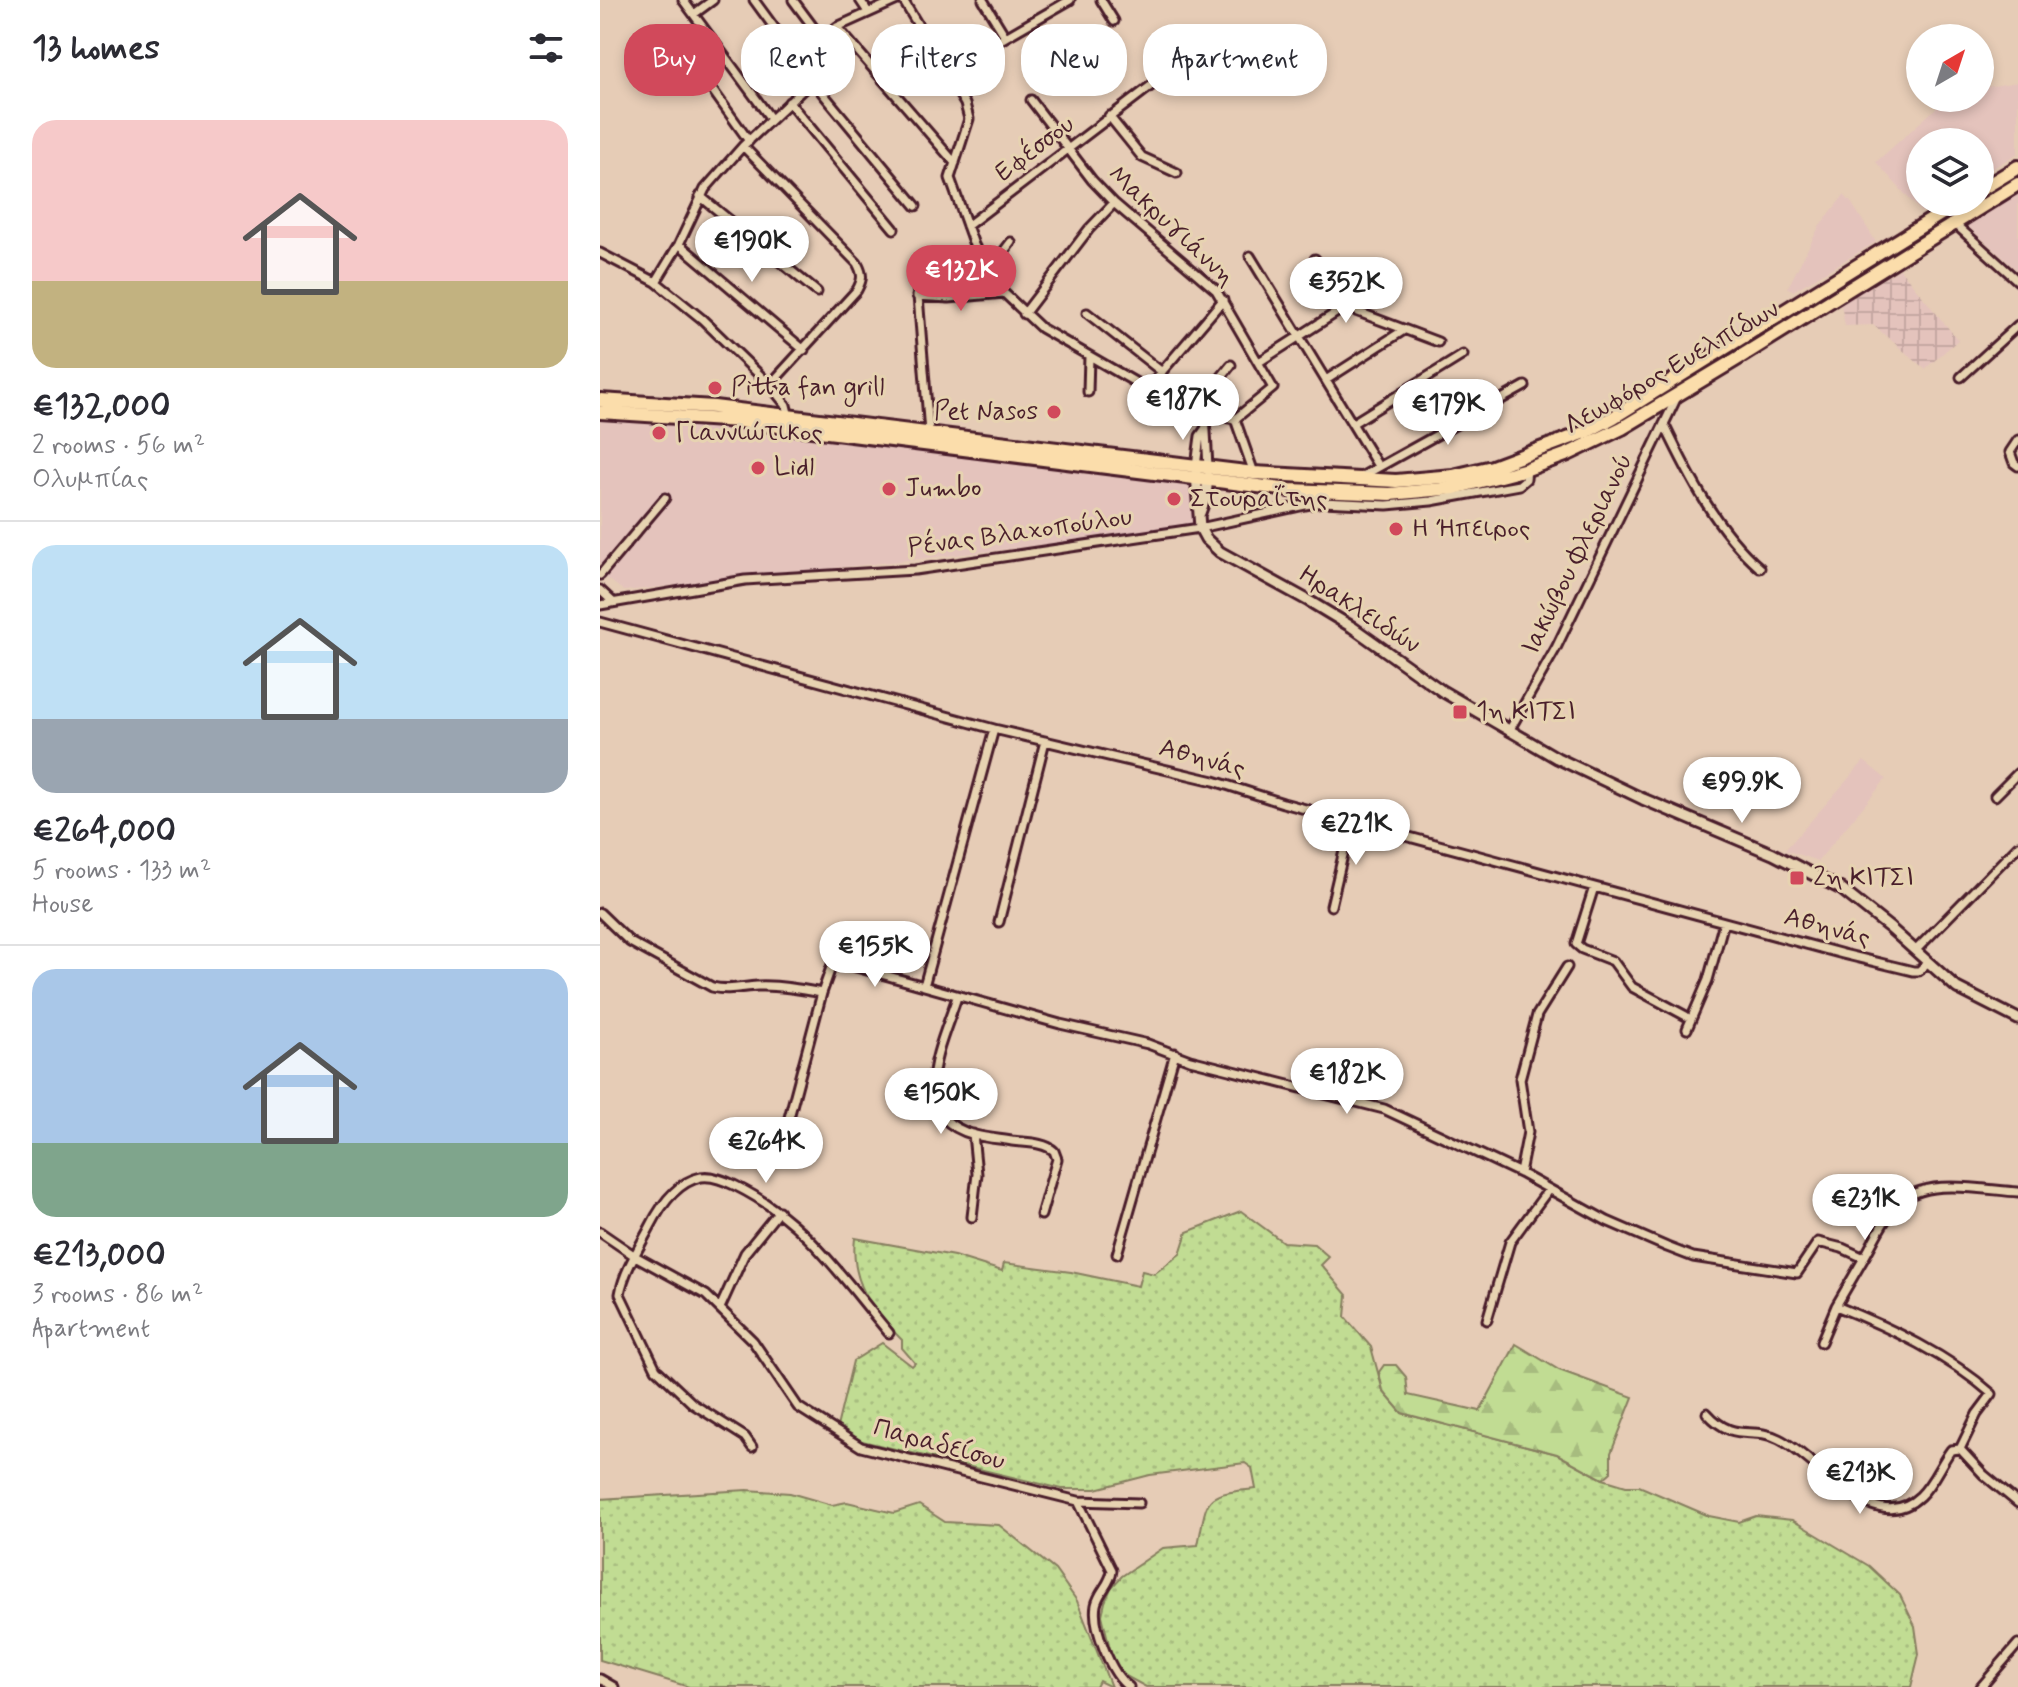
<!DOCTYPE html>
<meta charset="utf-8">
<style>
:root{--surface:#fff;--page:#f7f7f7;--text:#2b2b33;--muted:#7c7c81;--line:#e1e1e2;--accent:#d1495b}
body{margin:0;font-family:Mynerve,sans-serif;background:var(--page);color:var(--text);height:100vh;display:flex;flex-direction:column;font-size:30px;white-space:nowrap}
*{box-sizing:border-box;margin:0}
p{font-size:26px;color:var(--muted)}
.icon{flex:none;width:44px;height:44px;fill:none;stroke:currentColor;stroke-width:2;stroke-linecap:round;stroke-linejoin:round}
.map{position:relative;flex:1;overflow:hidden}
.details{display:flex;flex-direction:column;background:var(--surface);width:600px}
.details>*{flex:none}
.top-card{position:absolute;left:24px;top:24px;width:760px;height:72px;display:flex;gap:16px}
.needle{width:52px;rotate:39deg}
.tools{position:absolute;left:1306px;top:24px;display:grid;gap:16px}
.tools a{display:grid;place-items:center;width:88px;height:88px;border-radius:50%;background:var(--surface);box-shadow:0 4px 12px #0003;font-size:40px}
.price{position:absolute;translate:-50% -68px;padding:0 18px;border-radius:28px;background:#fff;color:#222;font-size:26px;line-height:52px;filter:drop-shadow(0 2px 4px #0008)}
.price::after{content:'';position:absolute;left:50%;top:48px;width:24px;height:18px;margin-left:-12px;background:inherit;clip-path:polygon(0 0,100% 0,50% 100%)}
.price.current{background:var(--accent);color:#fff}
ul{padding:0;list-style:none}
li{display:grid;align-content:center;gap:16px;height:424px;padding:0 32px}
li+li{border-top:2px solid var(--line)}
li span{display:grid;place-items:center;height:248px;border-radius:24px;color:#555}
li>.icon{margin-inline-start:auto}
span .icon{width:144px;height:144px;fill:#fffc;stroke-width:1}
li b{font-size:34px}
h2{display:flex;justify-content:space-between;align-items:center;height:96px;padding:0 32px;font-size:34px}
.chip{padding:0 28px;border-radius:32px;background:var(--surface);box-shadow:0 4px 12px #0003;font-size:28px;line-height:72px}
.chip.current{background:var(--accent);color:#fff}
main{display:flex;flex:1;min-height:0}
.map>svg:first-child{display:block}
.built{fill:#e4c3bc}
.industrial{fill:url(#industrial-grid)}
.grass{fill:url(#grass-dots);stroke:#867e5f;stroke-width:2}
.forest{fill:url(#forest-firs);stroke:#867e5f;stroke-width:2}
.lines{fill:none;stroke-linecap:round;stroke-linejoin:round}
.minor-casing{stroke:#4a1f2b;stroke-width:13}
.tertiary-casing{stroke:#4a1f2b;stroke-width:15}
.primary-casing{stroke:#4a1f2b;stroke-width:18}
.minor{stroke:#e7d3b1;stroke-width:7}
.tertiary{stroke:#e7d3b1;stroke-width:9}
.primary{stroke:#fbddab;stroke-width:12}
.poi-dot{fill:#d1495b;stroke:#e7d3b1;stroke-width:3}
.labels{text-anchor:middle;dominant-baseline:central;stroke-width:6;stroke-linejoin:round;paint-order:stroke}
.street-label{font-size:26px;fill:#4a1f2b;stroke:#e7d3b1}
.poi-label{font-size:26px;fill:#4a1f2b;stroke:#e7d3b1;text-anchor:start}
</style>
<main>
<section class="details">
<h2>13 homes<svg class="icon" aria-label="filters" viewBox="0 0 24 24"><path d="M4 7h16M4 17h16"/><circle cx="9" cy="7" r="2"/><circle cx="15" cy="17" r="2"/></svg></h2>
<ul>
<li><span style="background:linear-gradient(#f6c9c9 65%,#c2b280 0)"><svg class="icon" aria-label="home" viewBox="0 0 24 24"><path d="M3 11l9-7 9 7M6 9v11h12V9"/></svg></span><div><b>€132,000</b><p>2 rooms · 56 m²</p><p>Ολυμπίας</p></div></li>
<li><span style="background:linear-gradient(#bfe0f5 70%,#9aa5b1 0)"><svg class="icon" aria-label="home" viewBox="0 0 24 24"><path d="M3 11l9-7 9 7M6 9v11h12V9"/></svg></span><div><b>€264,000</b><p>5 rooms · 133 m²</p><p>House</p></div></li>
<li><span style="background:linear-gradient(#a9c7e8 70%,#7fa58c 0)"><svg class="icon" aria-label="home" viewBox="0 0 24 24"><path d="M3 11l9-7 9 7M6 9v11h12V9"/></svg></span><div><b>€213,000</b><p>3 rooms · 86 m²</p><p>Apartment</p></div></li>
</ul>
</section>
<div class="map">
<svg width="1418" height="1687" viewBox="0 0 1418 1687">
<defs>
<pattern id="industrial-grid" width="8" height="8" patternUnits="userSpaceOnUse" patternTransform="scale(2)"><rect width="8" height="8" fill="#e4c3bc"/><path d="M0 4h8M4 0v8" fill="none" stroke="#c5a7a2"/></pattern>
<pattern id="grass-dots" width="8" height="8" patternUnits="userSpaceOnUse" patternTransform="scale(2)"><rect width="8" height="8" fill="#c1dc93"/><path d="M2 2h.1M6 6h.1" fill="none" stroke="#a7bc7f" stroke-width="1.8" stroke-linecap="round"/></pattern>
<pattern id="forest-firs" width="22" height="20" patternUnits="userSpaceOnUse" patternTransform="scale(2)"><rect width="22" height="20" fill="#c1dc93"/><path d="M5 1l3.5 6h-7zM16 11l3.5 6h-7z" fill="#a7bc7f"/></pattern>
</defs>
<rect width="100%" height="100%" fill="#e6ccb6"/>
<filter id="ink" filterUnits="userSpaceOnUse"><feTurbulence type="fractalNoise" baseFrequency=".0125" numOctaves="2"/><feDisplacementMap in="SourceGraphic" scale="16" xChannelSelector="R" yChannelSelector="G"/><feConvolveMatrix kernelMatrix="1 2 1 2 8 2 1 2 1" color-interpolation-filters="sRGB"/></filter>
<g filter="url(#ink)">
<!-- built -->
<path class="built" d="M1418 82V153L1380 176V142H1320V202H1338L1321 212 1276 162 1344 101 1350 98H1380V88Z
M1418 189V271L1362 221Z
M1244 195 1251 202 1276 242 1193 291 1188 287 1219 227Z
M0 420H54L593 477 600 528 24 591 0 573Z
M1264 761 1286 779 1218 861 1185 850Z"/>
<!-- industrial -->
<path class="industrial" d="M1300 269 1358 340 1325 369 1273 325 1245 326 1241 304Z"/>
<!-- grass -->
<path class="grass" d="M641 1211 683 1242 714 1244 729 1257 721 1265 747 1295 745 1317 771 1347 783 1391 802 1413 957 1454 1003 1479 1026 1486H1039L1109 1516 1139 1522 1156 1516 1192 1520 1269 1566 1300 1595 1315 1626 1319 1654 1311 1687H546L522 1674 513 1661 502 1615 505 1602 511 1588 522 1576 563 1548 598 1545C608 1495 603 1494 656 1489L652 1468 645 1463 550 1475 496 1489H462L262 1441 237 1427 253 1361 282 1343 312 1366 315 1363 302 1348V1340C272 1310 250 1282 255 1238L354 1256 402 1271 404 1263 471 1272 538 1286 542 1271 554 1274 580 1254 587 1232Z
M147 1490 190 1493 232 1505 247 1502 294 1513 319 1505 345 1522 399 1525 455 1570 477 1601 511 1687 499 1681 496 1687H89L0 1660V1499Z"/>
<!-- forest -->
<path class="forest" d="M916 1344 959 1370 1033 1397 1011 1453V1472L1003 1479 957 1454 802 1413 783 1391 779 1372 784 1365H796L806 1377 808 1395 880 1411Z"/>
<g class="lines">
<defs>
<path id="minor" d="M83 0 171 119
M154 0 220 90 316 206
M193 0 222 39
M260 0 268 12
M303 0 365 104 369 119 350 178 374 245 388 272 404 293 441 328 547 389 594 411 635 419 654 473
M383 0 405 36
M501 0 514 21
M94 14 113 0
M237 27 355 163
M198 59 237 27 297 0
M345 72 470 0
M101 74 149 141
M431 100 492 180 514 203 616 290 673 388 635 419
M189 102 294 229
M509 116 542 157 577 173
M143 146 257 263C263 274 263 279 257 290L170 385
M100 196 217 292
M1354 223 1418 281
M367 226 565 75
M79 244 204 350
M0 253 56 282 102 319 170 385 186 405 189 417
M650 256 778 466
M715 259 745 307
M316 271 329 432
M388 272 411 242
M56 282 79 244 105 189 143 146 213 80
M317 296 349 298 404 293
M487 313 562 372
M424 314 489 229 514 203
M659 362 745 307 838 342
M1361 377 1418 325
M726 380 804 330
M547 389 623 300
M488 392 489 356
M594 411 631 365
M605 414 608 467
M753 423 863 355
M1064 424C1089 476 1116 530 1160 568
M1418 440 1410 452 1414 463 1418 466
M596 466 600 436 605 429
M761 477 925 386
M0 575 65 498
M0 590 13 602
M0 605 145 580 315 570 600 528 705 505 722 502 787 505 831 501 919 485 926 479 927 469
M0 622 394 729 614 781 683 803 1243 954 1313 971H1319L1328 962
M909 731 956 648 1077 397
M1395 796 1418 773
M994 887 976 944 982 949 1013 961 1032 987 1086 1016
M731 906 751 821
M0 913 30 942 112 987C128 991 141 987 157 986 179 985 201 989 222 993L233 962 249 965 460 1024 548 1044 590 1060 784 1109 920 1173 1007 1221 1067 1247 1093 1257 1197 1273 1218 1242 1242 1248 1264 1258 1236 1306 1221 1342
M399 922 445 741
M1316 950 1418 846
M324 986 394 729
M357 997C342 1044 303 1116 375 1135 387 1138 400 1139 412 1141 426 1143 444 1142 454 1151L457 1159 441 1215
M1087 1029 1108 980 1124 922
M186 1129 222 993
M920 1173 928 1132 920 1079 937 1015 967 967
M372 1217 377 1174 373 1134
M0 1232 35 1256 106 1295 153 1341 198 1407 261 1447 478 1501 512 1570C511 1584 499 1591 496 1605 492 1626 511 1675 529 1687
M517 1254 575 1053
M1264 1258C1274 1241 1283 1219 1297 1205 1324 1176 1383 1190 1418 1192
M1236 1306C1291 1328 1348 1355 1392 1394L1377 1414 1360 1449
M120 1308 145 1253 179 1211
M887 1320 910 1242 949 1189
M1107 1413C1135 1444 1150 1425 1179 1439 1219 1458 1274 1540 1320 1496 1333 1484 1340 1465 1351 1450L1360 1449 1384 1475 1418 1503
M152 1447 145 1437 93 1404 56 1369 20 1294C24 1271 39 1248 50 1227 60 1207 77 1182 101 1177 113 1175 126 1181 136 1186 205 1220 241 1276 289 1333
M478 1501 539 1503
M0 1679 14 1687
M1381 1687 1418 1644"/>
<path id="tertiary" d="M596 473 600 528 606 539 620 552 709 601 752 627 842 691 957 758 1043 799 1173 854 1241 889 1290 928 1357 988 1418 1019
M600 513 606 496 608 477"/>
<path id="primary" d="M1380 190 1418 167
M0 400 114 407 654 473 796 481 853 476 892 467 986 432 1014 417 1360 202
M0 412 139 421 690 490 790 494 854 488 927 469 968 454 1022 428 1140 357 1418 184"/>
</defs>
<!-- minor casing -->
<use href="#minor" class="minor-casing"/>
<!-- tertiary casing -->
<use href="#tertiary" class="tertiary-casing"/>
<!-- primary casing -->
<use href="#primary" class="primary-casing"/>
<!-- minor -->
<use href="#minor" class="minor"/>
<!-- tertiary -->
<use href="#tertiary" class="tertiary"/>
<!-- primary -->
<use href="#primary" class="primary"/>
</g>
</g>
<!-- markers -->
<g class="poi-dot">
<circle cx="115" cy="388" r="8"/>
<circle cx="454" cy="412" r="8"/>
<circle cx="59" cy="433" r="8"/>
<circle cx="158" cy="468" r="8"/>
<circle cx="289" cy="489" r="8"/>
<circle cx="574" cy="499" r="8"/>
<circle cx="796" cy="529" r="8"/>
<rect x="852" y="704" width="16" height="16" rx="4"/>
<rect x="1189" y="870" width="16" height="16" rx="4"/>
</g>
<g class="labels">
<!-- street labels -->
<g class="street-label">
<text transform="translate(435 149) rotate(-37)">Εφέσσου</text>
<text transform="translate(571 226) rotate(43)">Μακρυγιάννη</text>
<text transform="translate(1072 368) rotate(-30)">Λεωφόρος Ευελπίδων</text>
<text transform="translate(420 533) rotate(-8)">Ρένας Βλαχοπούλου</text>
<text transform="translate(978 554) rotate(-64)">Ιακώβου Φλεριανού</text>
<text transform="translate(759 610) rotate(33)">Ηρακλειδών</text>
<text transform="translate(602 759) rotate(15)">Αθηνάς</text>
<text transform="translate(1227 928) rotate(15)">Αθηνάς</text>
<text transform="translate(339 1445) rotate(15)">Παραδείσου</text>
</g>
<!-- poi labels -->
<g class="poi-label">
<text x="131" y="388">Pitta fan grill</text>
<text x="438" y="412" text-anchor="end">Pet Nasos</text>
<text x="75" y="433">Γιαννιώτικος</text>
<text x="174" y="468">Lidl</text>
<text x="305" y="489">Jumbo</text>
<text x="590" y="499">Στουραΐτης</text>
<text x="812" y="529">Η Ήπειρος</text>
<text x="876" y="712">1η ΚΙΤΣΙ</text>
<text x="1213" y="878">2η ΚΙΤΣΙ</text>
</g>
</g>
</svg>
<div class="tools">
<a><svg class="needle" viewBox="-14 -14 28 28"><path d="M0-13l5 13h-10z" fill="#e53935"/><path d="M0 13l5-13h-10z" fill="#7c7c81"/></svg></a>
<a><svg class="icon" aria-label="layers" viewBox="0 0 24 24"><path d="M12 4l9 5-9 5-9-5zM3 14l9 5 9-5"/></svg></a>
</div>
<b class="price" style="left:152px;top:284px">€190K</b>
<b class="price current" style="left:361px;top:313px">€132K</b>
<b class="price" style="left:746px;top:325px">€352K</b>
<b class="price" style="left:583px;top:442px">€187K</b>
<b class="price" style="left:848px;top:447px">€179K</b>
<b class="price" style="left:1142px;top:825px">€99.9K</b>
<b class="price" style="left:756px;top:867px">€221K</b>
<b class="price" style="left:275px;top:989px">€155K</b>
<b class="price" style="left:747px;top:1116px">€182K</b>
<b class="price" style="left:341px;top:1136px">€150K</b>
<b class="price" style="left:166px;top:1185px">€264K</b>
<b class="price" style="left:1265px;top:1242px">€231K</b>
<b class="price" style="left:1260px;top:1516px">€213K</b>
<div class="top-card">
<a class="chip current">Buy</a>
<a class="chip">Rent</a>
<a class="chip">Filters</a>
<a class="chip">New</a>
<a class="chip">Apartment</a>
</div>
</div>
</main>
